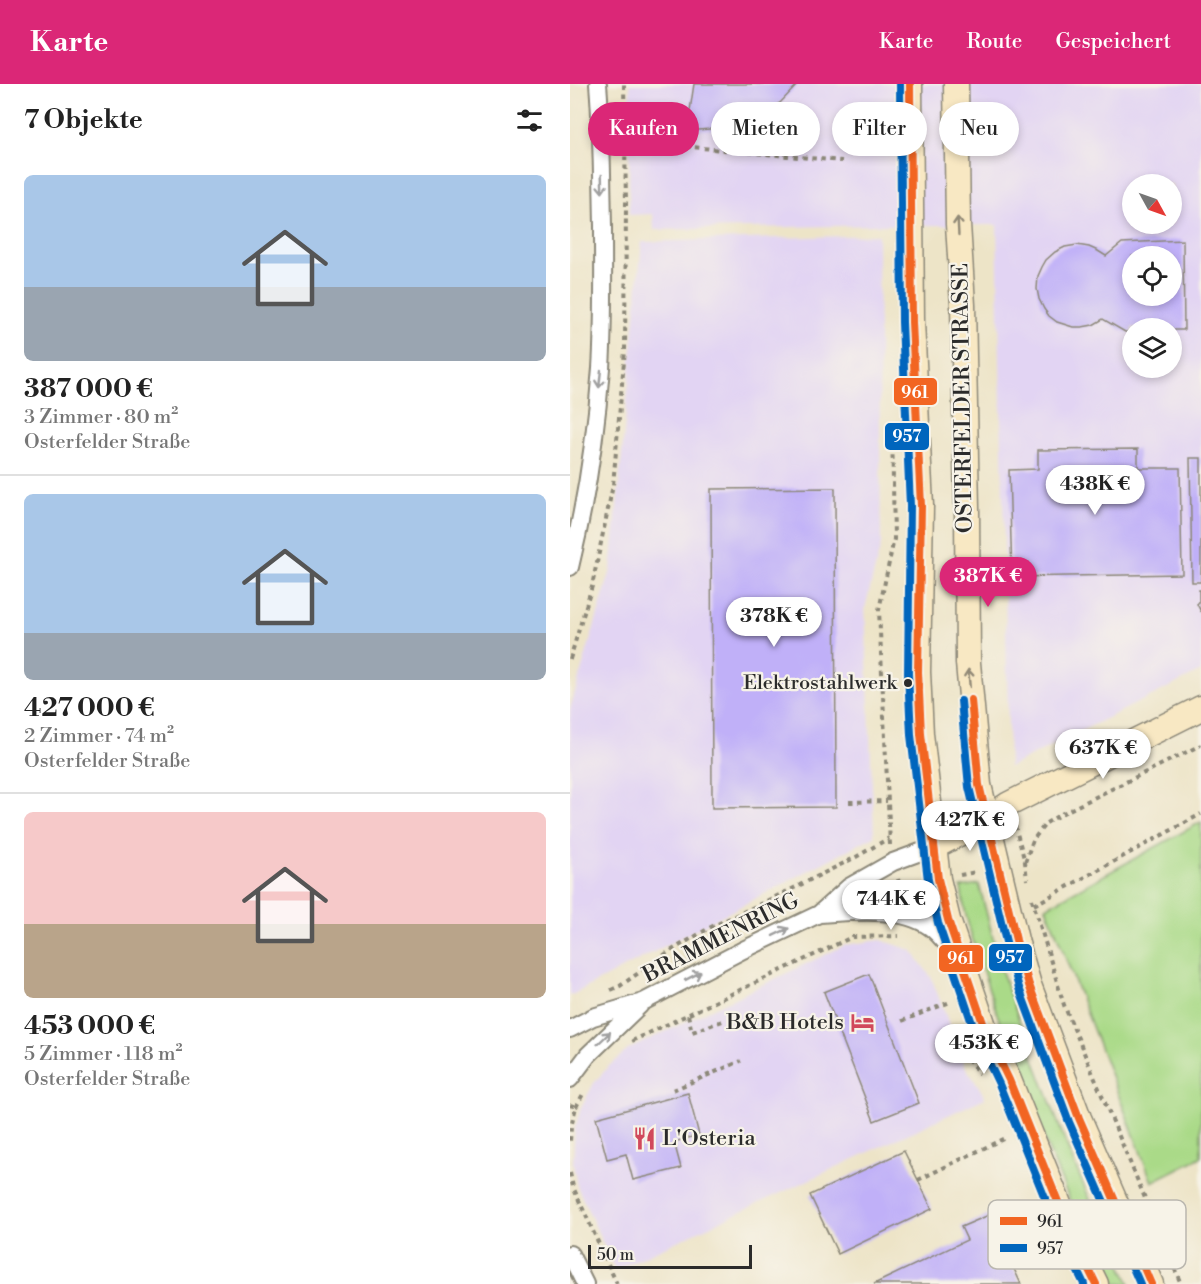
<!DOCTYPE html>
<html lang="de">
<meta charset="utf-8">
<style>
:root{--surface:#fff;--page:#f6f6f6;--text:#222;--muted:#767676;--line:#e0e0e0;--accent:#db2777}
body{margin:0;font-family:"Libre Bodoni",serif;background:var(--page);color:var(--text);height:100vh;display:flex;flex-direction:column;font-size:22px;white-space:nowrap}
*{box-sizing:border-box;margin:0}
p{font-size:20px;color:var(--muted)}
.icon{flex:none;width:33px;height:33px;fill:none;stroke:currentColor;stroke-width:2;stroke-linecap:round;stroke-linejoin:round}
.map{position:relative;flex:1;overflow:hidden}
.side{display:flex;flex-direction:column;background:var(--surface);width:570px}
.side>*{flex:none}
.hud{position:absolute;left:18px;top:18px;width:522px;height:54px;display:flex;gap:12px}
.needle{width:39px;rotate:130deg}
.tools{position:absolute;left:552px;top:90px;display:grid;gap:12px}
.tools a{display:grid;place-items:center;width:60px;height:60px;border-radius:50%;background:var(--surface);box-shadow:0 3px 9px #0003;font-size:30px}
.scale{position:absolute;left:18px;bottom:15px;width:164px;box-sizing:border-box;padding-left:6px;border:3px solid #2b2b2b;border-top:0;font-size:16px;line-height:21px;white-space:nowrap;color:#2b2b2b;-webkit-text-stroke:4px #f7f3e8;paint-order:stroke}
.price{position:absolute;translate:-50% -51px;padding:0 14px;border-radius:21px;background:#fff;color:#222;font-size:20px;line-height:39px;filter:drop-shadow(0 2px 3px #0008)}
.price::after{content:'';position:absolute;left:50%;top:36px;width:18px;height:14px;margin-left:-9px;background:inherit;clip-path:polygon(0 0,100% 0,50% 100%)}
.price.on{background:var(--accent);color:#fff}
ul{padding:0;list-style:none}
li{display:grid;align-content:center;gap:12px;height:318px;padding:0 24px}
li+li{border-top:2px solid var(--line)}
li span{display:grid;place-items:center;height:186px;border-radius:9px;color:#555}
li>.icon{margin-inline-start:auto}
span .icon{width:108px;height:108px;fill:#fffc;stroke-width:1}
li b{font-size:26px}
h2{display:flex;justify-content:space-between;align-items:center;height:72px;padding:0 24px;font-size:26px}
.tag{padding:0 21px;border-radius:27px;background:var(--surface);box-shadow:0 3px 9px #0003;font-size:21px;line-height:54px}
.tag.on{background:var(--accent);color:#fff}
header{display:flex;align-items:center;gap:36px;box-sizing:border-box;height:84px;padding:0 30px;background:var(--accent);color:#fff}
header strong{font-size:28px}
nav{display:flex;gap:33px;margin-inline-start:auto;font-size:21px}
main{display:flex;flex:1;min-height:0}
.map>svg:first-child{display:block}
.built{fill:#e2d4f3;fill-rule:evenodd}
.green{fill:#aada88;stroke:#6a825a;stroke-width:1.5}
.building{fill:#c0b0f8;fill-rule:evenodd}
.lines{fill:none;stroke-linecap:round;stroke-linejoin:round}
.street-casing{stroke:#8c8879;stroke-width:20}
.secondary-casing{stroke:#8c8879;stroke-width:27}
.path{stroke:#8c8879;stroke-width:4;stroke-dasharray:4.5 4.5;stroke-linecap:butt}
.street{stroke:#fff;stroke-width:16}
.secondary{stroke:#f8e8c3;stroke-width:24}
.bus-1-casing{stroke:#f7f3e8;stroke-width:12}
.bus-2-casing{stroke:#f7f3e8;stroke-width:12}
.bus-1{stroke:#f26522;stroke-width:8}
.bus-2{stroke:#0065bd;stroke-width:8}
.oneway{stroke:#a0a0a0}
.oneway2{stroke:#928a77}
.bus-dot{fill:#2b2b2b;stroke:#f7f3e8;stroke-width:2}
.labels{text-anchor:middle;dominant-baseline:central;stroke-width:4.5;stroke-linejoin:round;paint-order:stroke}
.bus-label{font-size:20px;fill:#2b2b2b;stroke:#f7f3e8;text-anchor:end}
.street-label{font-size:22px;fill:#2b2b2b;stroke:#f7f3e8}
.poi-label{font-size:22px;fill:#2b2b2b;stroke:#f7f3e8;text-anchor:end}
.key{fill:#f7f3e8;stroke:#bab7af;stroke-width:1.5}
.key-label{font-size:16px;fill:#2b2b2b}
.line-badge{stroke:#f7f3e8;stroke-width:2}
.badge-label{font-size:16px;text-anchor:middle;font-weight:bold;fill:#fff}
</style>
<header>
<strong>Karte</strong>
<nav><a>Karte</a><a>Route</a><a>Gespeichert</a></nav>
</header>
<main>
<section class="side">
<h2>7 Objekte<svg class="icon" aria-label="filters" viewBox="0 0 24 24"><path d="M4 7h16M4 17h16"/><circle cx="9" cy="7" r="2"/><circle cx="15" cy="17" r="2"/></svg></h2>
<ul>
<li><span style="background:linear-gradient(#a9c7e8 60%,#9aa5b1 0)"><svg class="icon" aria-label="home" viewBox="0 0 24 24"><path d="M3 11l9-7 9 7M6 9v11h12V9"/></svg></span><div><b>387 000 €</b><p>3 Zimmer · 80 m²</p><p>Osterfelder Straße</p></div></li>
<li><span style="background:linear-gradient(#a9c7e8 75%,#9aa5b1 0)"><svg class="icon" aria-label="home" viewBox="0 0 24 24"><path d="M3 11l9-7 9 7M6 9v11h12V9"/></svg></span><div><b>427 000 €</b><p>2 Zimmer · 74 m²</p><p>Osterfelder Straße</p></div></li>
<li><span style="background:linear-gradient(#f6c9c9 60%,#b9a48a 0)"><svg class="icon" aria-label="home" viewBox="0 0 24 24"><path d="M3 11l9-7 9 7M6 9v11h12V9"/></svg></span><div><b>453 000 €</b><p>5 Zimmer · 118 m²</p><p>Osterfelder Straße</p></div></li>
</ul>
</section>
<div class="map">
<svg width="631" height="1200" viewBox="0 0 631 1200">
<rect width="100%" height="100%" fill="#f7f3e8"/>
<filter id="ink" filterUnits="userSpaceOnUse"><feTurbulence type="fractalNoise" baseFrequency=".0167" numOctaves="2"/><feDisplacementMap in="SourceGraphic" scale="12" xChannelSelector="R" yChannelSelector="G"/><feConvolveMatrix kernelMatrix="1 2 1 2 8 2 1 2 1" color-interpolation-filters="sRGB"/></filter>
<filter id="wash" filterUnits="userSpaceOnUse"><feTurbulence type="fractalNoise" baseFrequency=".008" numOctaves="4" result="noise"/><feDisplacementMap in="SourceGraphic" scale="24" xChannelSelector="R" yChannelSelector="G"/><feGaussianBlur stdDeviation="1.35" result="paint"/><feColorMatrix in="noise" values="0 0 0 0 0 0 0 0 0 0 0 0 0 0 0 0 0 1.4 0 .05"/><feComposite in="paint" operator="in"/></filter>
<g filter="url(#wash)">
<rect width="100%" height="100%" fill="#ede4c7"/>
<!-- built -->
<path class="built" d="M60 0H631V587L439 683 427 141H305L84 146 83 130 59 131ZM562 100H602V140H562ZM562 172H602V212H562ZM562 244H602V284H562Z
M308 151 311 460 295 524 304 752 0 912V625L41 486 72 158Z
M311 856 341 866 361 893 396 984 408 1001 415 1014 45 1186 7 1102 3 1079 5 1044 11 1024 24 999 39 982 59 965 275 861Z"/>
<!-- green -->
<path class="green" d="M631 738V1073L582 1098 476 823Z
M409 800 431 885 450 939 500 1070 529 1136 560 1200H539C512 1147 489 1092 467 1037 450 995 434 952 420 909 409 874 395 839 391 803Z"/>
<g id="blocks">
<!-- building -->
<path class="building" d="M124 0H228L210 19 176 36 151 44 117 47Z
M613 156 614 246H602V244H562V248H555L533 235 523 241 512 243H503L487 238 479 232 474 225 469 215 467 205 468 192 472 183 476 176 485 168 495 163 507 161 519 163 528 167 536 172 552 159ZM562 172H602V212H562Z
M568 365V384H610L612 490 442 493 439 386 468 385V366Z
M620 374H631V498H622Z
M265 404 266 723 142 724 141 405Z
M629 506H631V528L627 520 629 518Z
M299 890 349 1019 304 1037 254 908Z
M118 1009 129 1051 104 1058 111 1084 63 1096 56 1070 37 1075 26 1034Z
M334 1067 362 1125 268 1170 240 1111Z
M419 1131 451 1200H304L397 1156 391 1143Z"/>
</g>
</g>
<g filter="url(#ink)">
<use href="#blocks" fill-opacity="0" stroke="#8c8879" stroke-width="1.5"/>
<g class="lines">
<defs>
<path id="street" d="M0 483C16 418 26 350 31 284 34 237 33 189 33 142 32 95 32 47 28 0
M249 830C283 828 330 822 360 843 370 850 378 862 386 871
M0 945 23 933 73 918 173 866 249 830 279 803 323 778 364 763
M0 995 18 971 70 921
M0 1170 15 1200"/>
<path id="secondary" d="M340 0 342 238 351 422 348 588 351 650 368 795 378 836 417 951 439 996 499 1145 526 1200
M386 0 388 140 393 221 397 425 398 579 409 701 446 856 459 901 509 1034 581 1200
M364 763 417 735 439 720 631 624"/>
</defs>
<!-- street casing -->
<use href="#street" class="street-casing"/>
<!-- secondary casing -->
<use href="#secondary" class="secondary-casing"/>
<!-- path -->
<path class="path" d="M89 60 272 77
M0 575 22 502 43 401 55 266 56 119 54 0
M279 718 317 717
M445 742 455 778 457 796
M320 761 309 526 324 455 322 342
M455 778 463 756 476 739 493 729 631 661
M390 791 406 788
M328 795 333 814
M330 804 348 800
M462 815 494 921 611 1200
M464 821 631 730
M41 906 50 902 97 869 141 843 224 804 286 773 319 754
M118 931 122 948 155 936
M332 937 380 918
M62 957 282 853 328 852
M393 957 399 976 409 990
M103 1006 171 977
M0 1021 6 1023 1 1043 0 1057
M6 1023 13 1010
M0 1089 3 1103 47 1200
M348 1096 437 1053"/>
<!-- street -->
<use href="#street" class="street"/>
<!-- secondary -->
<use href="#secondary" class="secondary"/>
<defs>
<path id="bus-1" d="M340 0 342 238 351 422 348 588 351 650 368 795 378 836 417 951 439 996 499 1145 526 1200
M401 616 409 701 446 856 459 901 509 1034 581 1200"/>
<path id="bus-2" d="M330 0 332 238 340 422 338 589 341 651 358 796 368 839 407 954 429 1000 489 1149 514 1200
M391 617 399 703 436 858 449 904 499 1038 570 1200"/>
</defs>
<!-- bus-1 casing -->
<use href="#bus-1" class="bus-1-casing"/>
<!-- bus-2 casing -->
<use href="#bus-2" class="bus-2-casing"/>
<!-- bus-1 -->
<use href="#bus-1" class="bus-1"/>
<!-- bus-2 -->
<use href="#bus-2" class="bus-2"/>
</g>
<!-- one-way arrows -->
<defs><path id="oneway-shaft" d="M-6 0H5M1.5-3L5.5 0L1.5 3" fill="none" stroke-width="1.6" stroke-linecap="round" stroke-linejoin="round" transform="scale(1.5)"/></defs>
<g class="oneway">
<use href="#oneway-shaft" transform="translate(32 100) rotate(88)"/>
<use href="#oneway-shaft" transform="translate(30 295) rotate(96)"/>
<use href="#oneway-shaft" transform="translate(211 848) rotate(-26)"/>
<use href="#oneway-shaft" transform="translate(123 892) rotate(-27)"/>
<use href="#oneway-shaft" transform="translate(34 954) rotate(-44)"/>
</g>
<g class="oneway2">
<use href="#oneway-shaft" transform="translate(388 142) rotate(-93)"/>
<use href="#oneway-shaft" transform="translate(399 594) rotate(-95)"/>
</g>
</g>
<!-- icons -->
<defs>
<symbol id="hotel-bare" viewBox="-9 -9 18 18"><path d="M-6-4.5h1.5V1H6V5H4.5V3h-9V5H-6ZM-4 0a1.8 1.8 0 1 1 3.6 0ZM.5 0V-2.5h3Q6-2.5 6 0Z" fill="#d1495b" stroke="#f7f3e8" stroke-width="2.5" paint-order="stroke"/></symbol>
<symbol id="restaurant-bare" viewBox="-9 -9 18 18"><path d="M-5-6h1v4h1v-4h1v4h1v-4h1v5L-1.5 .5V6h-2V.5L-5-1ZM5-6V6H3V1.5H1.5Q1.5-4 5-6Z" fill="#d1495b" stroke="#f7f3e8" stroke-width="2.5" paint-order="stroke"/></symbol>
</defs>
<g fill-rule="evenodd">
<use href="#hotel-bare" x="276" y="922" width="33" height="33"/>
<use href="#restaurant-bare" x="58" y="1038" width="33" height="33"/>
</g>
<!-- markers -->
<circle class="bus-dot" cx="338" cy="599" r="5"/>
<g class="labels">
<!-- bus labels -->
<g class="bus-label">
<text x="327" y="599">Elektrostahlwerk</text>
</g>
<!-- street labels -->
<g class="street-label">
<text transform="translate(393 314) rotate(-91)">OSTERFELDER STRASSE</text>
<text transform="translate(151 854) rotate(-27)">BRAMMENRING</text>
</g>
<!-- poi labels -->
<g class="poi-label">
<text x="274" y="938">B&amp;B Hotels</text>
<text x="92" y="1054" text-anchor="start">L'Osteria</text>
</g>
</g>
<!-- legend -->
<rect x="418" y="1116" width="198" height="69" rx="9" class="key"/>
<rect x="430" y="1133" width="27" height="8" fill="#f26522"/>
<rect x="430" y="1160" width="27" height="8" fill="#0065bd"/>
<g class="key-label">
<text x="467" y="1143">961</text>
<text x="467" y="1170">957</text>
</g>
<g class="line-badge">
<rect x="323" y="293" width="45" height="29" rx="6" fill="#f26522"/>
<rect x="314" y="338" width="46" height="29" rx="6" fill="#0065bd"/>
<rect x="418" y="859" width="45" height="29" rx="6" fill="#0065bd"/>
<rect x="368" y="860" width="46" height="29" rx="6" fill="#f26522"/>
</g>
<g class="badge-label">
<text x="345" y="314">961</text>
<text x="337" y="358">957</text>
<text x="440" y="879">957</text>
<text x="391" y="880">961</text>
</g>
</svg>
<div class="tools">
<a><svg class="needle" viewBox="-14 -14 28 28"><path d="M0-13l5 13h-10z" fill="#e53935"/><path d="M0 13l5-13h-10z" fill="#767676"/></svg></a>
<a><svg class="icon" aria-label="locate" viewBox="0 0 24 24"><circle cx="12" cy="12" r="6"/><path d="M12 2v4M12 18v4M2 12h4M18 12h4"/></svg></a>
<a><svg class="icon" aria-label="layers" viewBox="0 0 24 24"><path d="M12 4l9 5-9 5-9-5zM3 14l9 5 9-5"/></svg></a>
</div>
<div class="scale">50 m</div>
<b class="price" style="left:525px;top:432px">438K €</b>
<b class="price on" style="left:418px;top:524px">387K €</b>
<b class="price" style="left:204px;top:564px">378K €</b>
<b class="price" style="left:533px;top:696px">637K €</b>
<b class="price" style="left:400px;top:768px">427K €</b>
<b class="price" style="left:321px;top:847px">744K €</b>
<b class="price" style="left:414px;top:991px">453K €</b>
<div class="hud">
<a class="tag on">Kaufen</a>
<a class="tag">Mieten</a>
<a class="tag">Filter</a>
<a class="tag">Neu</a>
</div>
</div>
</main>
